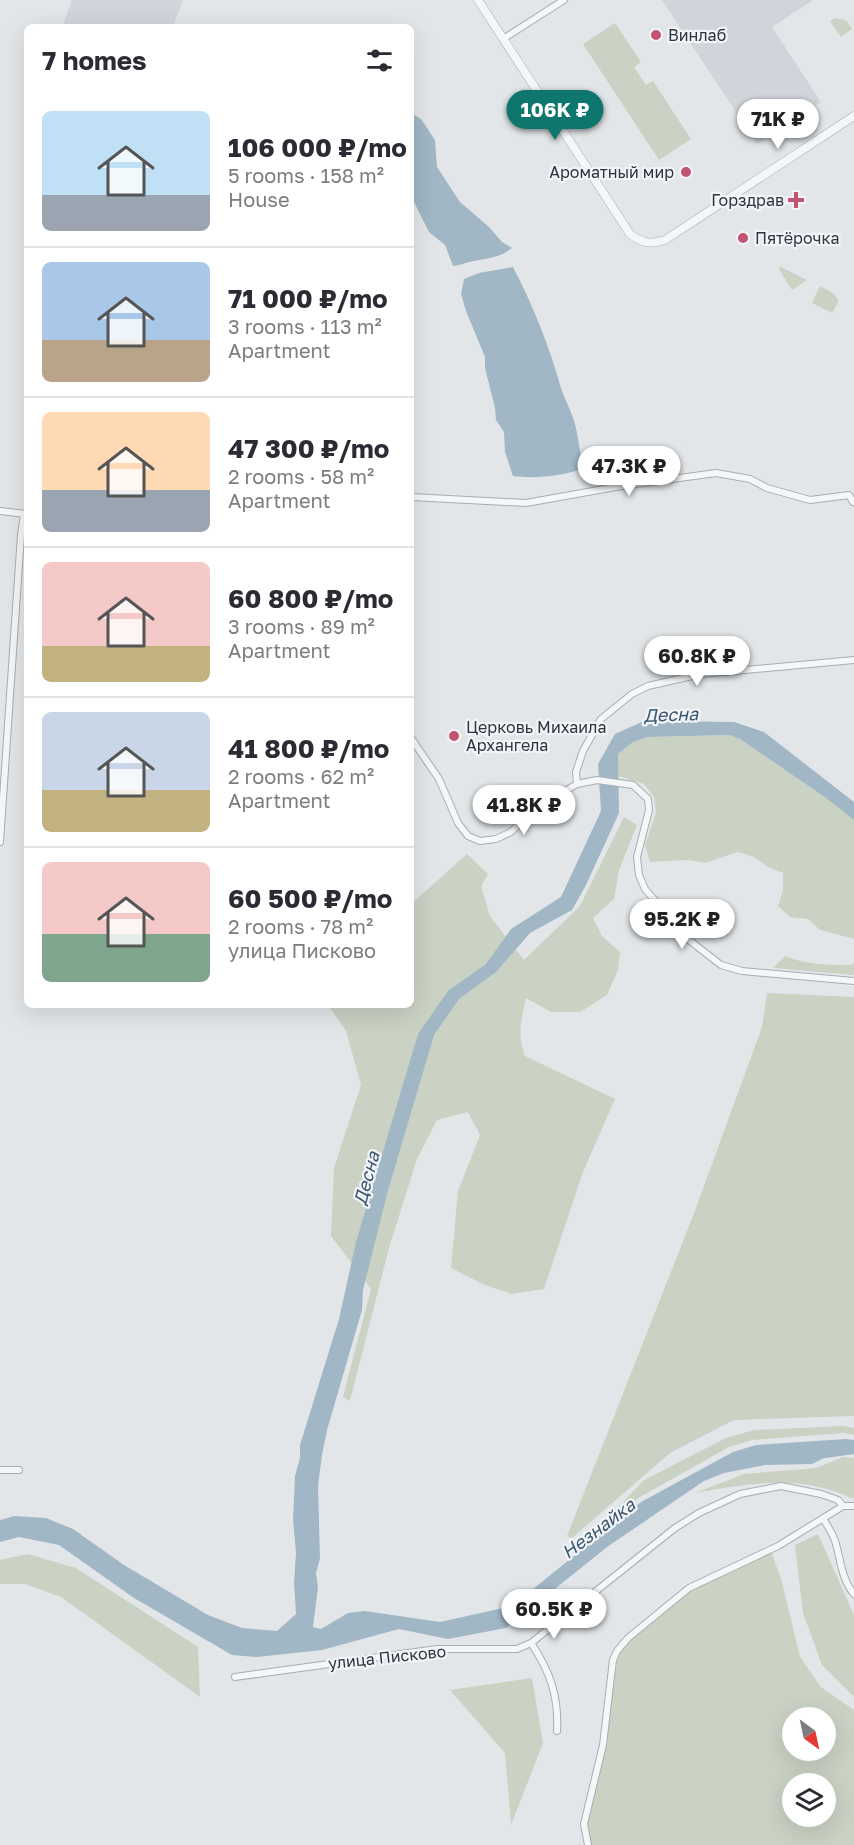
<!DOCTYPE html>
<meta charset="utf-8">
<style>
:root{--surface:#fff;--page:#f2f2f3;--text:#2b2b33;--muted:#7c7c81;--line:#e1e1e2;--accent:#0f766e}
body{margin:0;font-family:"Golos Text",sans-serif;background:var(--page);color:var(--text);height:100vh;display:flex;flex-direction:column;font-size:22px;white-space:nowrap}
*{box-sizing:border-box;margin:0}
p{font-size:20px;color:var(--muted)}
.icon{flex:none;width:33px;height:33px;fill:none;stroke:currentColor;stroke-width:2;stroke-linecap:round;stroke-linejoin:round}
.map{position:relative;flex:1;overflow:hidden}
.drawer{position:absolute;left:24px;top:24px;width:390px;height:984px;display:flex;flex-direction:column;background:var(--surface);border-radius:9px;box-shadow:0 6px 24px #0002}
.drawer>*{flex:none}
.needle{width:39px;rotate:147deg}
.buttons{position:absolute;left:782px;top:1707px;display:grid;gap:12px}
.buttons a{display:grid;place-items:center;width:54px;height:54px;border-radius:50%;background:var(--surface);box-shadow:0 6px 24px #0002;font-size:30px}
.price{position:absolute;translate:-50% -51px;padding:0 14px;border-radius:21px;background:#fff;color:#222;font-size:20px;line-height:39px;filter:drop-shadow(0 2px 3px #0008)}
.price::after{content:'';position:absolute;left:50%;top:36px;width:18px;height:14px;margin-left:-9px;background:inherit;clip-path:polygon(0 0,100% 0,50% 100%)}
.price.selected{background:var(--accent);color:#fff}
ul{padding:0;list-style:none}
li{display:flex;align-items:center;gap:18px;height:150px;padding:0 18px}
li+li{border-top:2px solid var(--line)}
li span{display:grid;place-items:center;flex:none;width:168px;height:120px;border-radius:9px;color:#555}
li>.icon{margin-inline-start:auto}
span .icon{width:72px;height:72px;fill:#fffc;stroke-width:1}
li b{font-size:26px}
h2{display:flex;justify-content:space-between;align-items:center;height:72px;padding:0 18px;font-size:26px}
.map>svg:first-child{display:block}
.built{fill:#d1d5db}
.green{fill:#cad2c4;fill-rule:evenodd}
.water{fill:#a1b7c6}
.lines{fill:none;stroke-linecap:round;stroke-linejoin:round}
.river{stroke:#a1b7c6;stroke-width:12}
.minor-casing{stroke:#a8adb3;stroke-width:8}
.tertiary-casing{stroke:#a8adb3;stroke-width:9}
.minor{stroke:#f5f6f8;stroke-width:6}
.tertiary{stroke:#f5f6f8;stroke-width:8}
.poi-dot{fill:#c15472;stroke:#f2f4f7;stroke-width:2}
.labels{text-anchor:middle;dominant-baseline:central;stroke-width:4.5;stroke-linejoin:round;paint-order:stroke}
.poi-label{font-size:16px;fill:#2c3540;stroke:#f2f4f7;text-anchor:start}
.street-label{font-size:16px;fill:#2c3540;stroke:#f2f4f7}
.water-label{font-size:18px;font-style:italic;fill:#3a5870;stroke:#f2f4f7}
</style>
<div class="map">
<svg width="854" height="1845" viewBox="0 0 854 1845">
<rect width="100%" height="100%" fill="#e2e6e9"/>
<!-- built -->
<path class="built" d="M72 0H183L173 27H62Z
M662 0H813L772 27 821 102 757 144Z"/>
<!-- green -->
<path class="green" d="M835 18 846 20 852 29 841 37 830 21Z
M615 23 641 62 634 67 646 85 653 81 691 139 659 160 583 44Z
M781 267 807 280 792 290 779 269Z
M820 286 833 293 839 301 832 313 812 303Z
M729 735 740 739 826 798 854 820V939L820 930 808 919 790 917 778 906 783 890V873L768 867 754 857 738 852 705 863 689 860 650 862 645 845 656 813 654 797 644 784 618 776V754L633 742 648 737Z
M624 817 637 825 619 870 614 899 593 918 602 936 620 952 618 970 607 995 580 1012H551L526 998C521 1021 517 1034 525 1056L615 1099 583 1172 544 1289 512 1294 485 1285 451 1268 458 1191 480 1135 468 1112 437 1120 417 1159 389 1248 350 1401 343 1397 371 1289 331 1236 334 1168 361 1085 346 1031 328 1005H411V904L467 854 488 874 481 886 490 916 524 960 580 906Z
M785 956C807 965 828 965 852 965L854 962V975L773 968Z
M767 993 854 997V1416L734 1420 670 1453 572 1538 567 1536 696 1208 762 1027Z
M843 1426 854 1428V1435L844 1433 752 1440 729 1447 640 1497 592 1535 644 1480 726 1438 754 1430Z
M843 1457 854 1458V1498H851C802 1474 747 1483 695 1493L744 1474 816 1468Z
M818 1534 854 1615V1697L822 1665 803 1613 795 1545Z
M771 1551 782 1582 800 1657 821 1687 854 1710V1845H589L585 1827V1804L610 1712 618 1654 666 1603 706 1577ZM792 1718H825V1750H792ZM792 1784H825V1816H792Z
M28 1554 76 1568 198 1647 200 1697 61 1597 25 1584H0V1560Z
M532 1678 543 1743 511 1825 505 1753 450 1690Z"/>
<!-- water -->
<path class="water" d="M411 113 421 119 435 140 437 167 460 202 489 227 502 242 512 248C499 258 489 258 474 261 467 262 461 265 453 266L445 245 429 232 411 196Z
M513 267C533 305 549 346 561 388 564 398 570 408 573 418 579 433 578 452 585 467 569 476 531 479 513 476L505 452 504 432 496 420 495 408 485 368V357L466 311 461 294 464 279 479 273Z
M644 721 734 722 764 732 854 802V820L826 798 740 739 729 735 648 737 633 742 618 754 619 813 586 885 572 910 530 933 496 972 459 999 434 1035 387 1194 363 1290 362 1310 327 1430 322 1455 318 1486 320 1559 316 1573 318 1587 313 1627 321 1629 348 1613 365 1611 440 1622 512 1606 641 1502 733 1452 756 1445 846 1439 854 1440V1448L842 1449 812 1464 765 1465 724 1473 704 1481 607 1547 506 1628 448 1639 399 1629 322 1650 257 1657 232 1655 134 1598 59 1545 19 1537 0 1542V1520L14 1516 46 1518 73 1529 124 1565 208 1615 242 1628 277 1631 296 1614 294 1583 296 1553 293 1520 295 1476 300 1458V1445L339 1319 356 1242 418 1034 448 991 486 964 511 929 561 897 601 811 598 764 615 734Z"/>
<g class="lines">
<!-- river -->
<path class="river" d="M825 1452 854 1448"/>
<defs>
<path id="minor" d="M503 39 564 0
M411 497 526 503 621 486 716 473 750 479 767 488 810 500 849 495 853 502
M0 511 26 514
M411 738 439 779 458 823 468 836 480 841 496 839 511 832 534 809 577 784 597 780 633 785 648 799 649 810 637 857 639 875 645 889 689 940 721 965 742 971 854 981
M577 784 576 772 583 751 601 719 632 694 648 686 701 674 854 660
M0 842 21 535 24 514
M0 1470H19
M823 1518C827 1526 834 1535 836 1544 841 1562 842 1580 854 1594
M531 1643C550 1671 559 1697 557 1731
M235 1677 437 1649H517L531 1643 675 1528 699 1513 740 1494 781 1486 821 1494 838 1500 843 1506
M588 1845 584 1824 603 1745 613 1660 617 1651 628 1638 689 1588 778 1546 843 1506H854"/>
<path id="tertiary" d="M478 0 630 234C642 243 650 245 665 240L854 116"/>
</defs>
<!-- minor casing -->
<use href="#minor" class="minor-casing"/>
<!-- tertiary casing -->
<use href="#tertiary" class="tertiary-casing"/>
<!-- minor -->
<use href="#minor" class="minor"/>
<!-- tertiary -->
<use href="#tertiary" class="tertiary"/>
</g>
<!-- markers -->
<g class="poi-dot">
<circle cx="656" cy="35" r="6"/>
<circle cx="686" cy="172" r="6"/>
<path d="M793 191h6v6h6v6h-6v6h-6v-6h-6v-6h6z"/>
<circle cx="743" cy="238" r="6"/>
<circle cx="454" cy="736" r="6"/>
</g>
<g class="labels">
<!-- poi labels -->
<g class="poi-label">
<text x="668" y="35">Винлаб</text>
<text x="674" y="172" text-anchor="end">Ароматный мир</text>
<text x="784" y="200" text-anchor="end">Горздрав</text>
<text x="755" y="238">Пятёрочка</text>
<text x="466" y="727">Церковь Михаила<tspan x="466" dy="18">Архангела</tspan></text>
</g>
<!-- street labels -->
<g class="street-label">
<text transform="translate(387 1657) rotate(-6)">улица Писково</text>
</g>
<!-- water labels -->
<g class="water-label">
<text transform="translate(671 714) rotate(-2)">Десна</text>
<text transform="translate(366 1178) rotate(-75)">Десна</text>
<text transform="translate(598 1528) rotate(-37)">Незнайка</text>
</g>
</g>
</svg>
<div class="buttons">
<a><svg class="needle" viewBox="-14 -14 28 28"><path d="M0-13l5 13h-10z" fill="#e53935"/><path d="M0 13l5-13h-10z" fill="#7c7c81"/></svg></a>
<a><svg class="icon" aria-label="layers" viewBox="0 0 24 24"><path d="M12 4l9 5-9 5-9-5zM3 14l9 5 9-5"/></svg></a>
</div>
<b class="price selected" style="left:555px;top:141px">106K ₽</b>
<b class="price" style="left:778px;top:150px">71K ₽</b>
<b class="price" style="left:629px;top:497px">47.3K ₽</b>
<b class="price" style="left:697px;top:687px">60.8K ₽</b>
<b class="price" style="left:524px;top:836px">41.8K ₽</b>
<b class="price" style="left:682px;top:950px">95.2K ₽</b>
<b class="price" style="left:554px;top:1640px">60.5K ₽</b>
<section class="drawer">
<h2>7 homes<svg class="icon" aria-label="filters" viewBox="0 0 24 24"><path d="M4 7h16M4 17h16"/><circle cx="9" cy="7" r="2"/><circle cx="15" cy="17" r="2"/></svg></h2>
<ul>
<li><span style="background:linear-gradient(#bfe0f5 70%,#9aa5b1 0)"><svg class="icon" aria-label="home" viewBox="0 0 24 24"><path d="M3 11l9-7 9 7M6 9v11h12V9"/></svg></span><div><b>106 000 ₽/mo</b><p>5 rooms · 158 m²</p><p>House</p></div></li>
<li><span style="background:linear-gradient(#a9c7e8 65%,#b9a48a 0)"><svg class="icon" aria-label="home" viewBox="0 0 24 24"><path d="M3 11l9-7 9 7M6 9v11h12V9"/></svg></span><div><b>71 000 ₽/mo</b><p>3 rooms · 113 m²</p><p>Apartment</p></div></li>
<li><span style="background:linear-gradient(#ffd9b3 65%,#9aa5b1 0)"><svg class="icon" aria-label="home" viewBox="0 0 24 24"><path d="M3 11l9-7 9 7M6 9v11h12V9"/></svg></span><div><b>47 300 ₽/mo</b><p>2 rooms · 58 m²</p><p>Apartment</p></div></li>
<li><span style="background:linear-gradient(#f6c9c9 70%,#c2b280 0)"><svg class="icon" aria-label="home" viewBox="0 0 24 24"><path d="M3 11l9-7 9 7M6 9v11h12V9"/></svg></span><div><b>60 800 ₽/mo</b><p>3 rooms · 89 m²</p><p>Apartment</p></div></li>
<li><span style="background:linear-gradient(#c9d6e8 65%,#c2b280 0)"><svg class="icon" aria-label="home" viewBox="0 0 24 24"><path d="M3 11l9-7 9 7M6 9v11h12V9"/></svg></span><div><b>41 800 ₽/mo</b><p>2 rooms · 62 m²</p><p>Apartment</p></div></li>
<li><span style="background:linear-gradient(#f6c9c9 60%,#7fa58c 0)"><svg class="icon" aria-label="home" viewBox="0 0 24 24"><path d="M3 11l9-7 9 7M6 9v11h12V9"/></svg></span><div><b>60 500 ₽/mo</b><p>2 rooms · 78 m²</p><p>улица Писково</p></div></li>
</ul>
</section>
</div>
